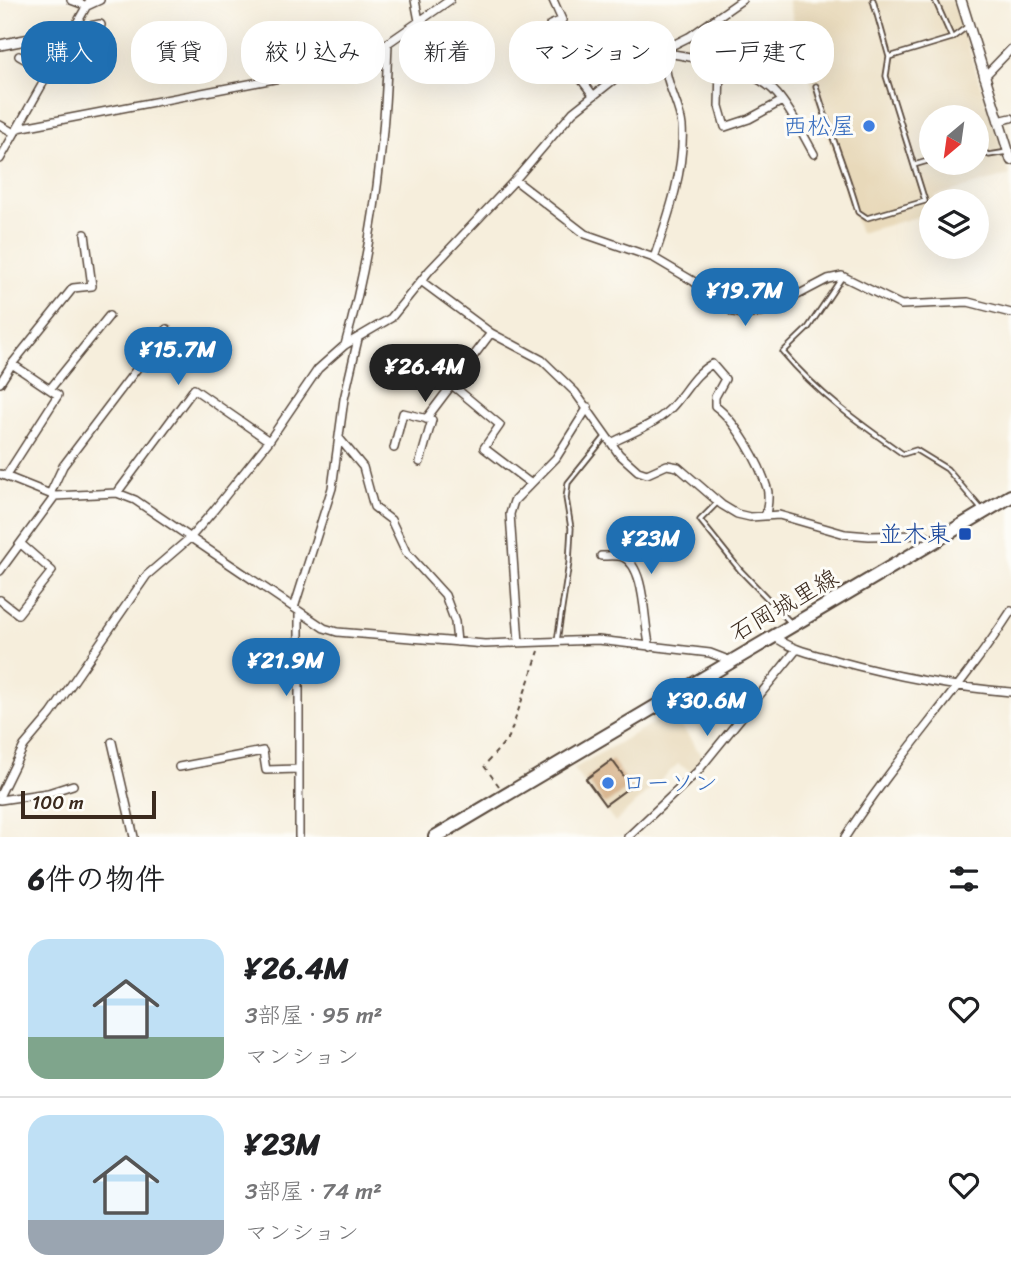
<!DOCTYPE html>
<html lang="ja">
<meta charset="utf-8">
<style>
:root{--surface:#fff;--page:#f2f2f2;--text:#202124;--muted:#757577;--line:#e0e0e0;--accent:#1f6fb2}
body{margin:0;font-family:Sriracha,"Klee One",sans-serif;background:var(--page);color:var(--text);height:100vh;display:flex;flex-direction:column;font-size:26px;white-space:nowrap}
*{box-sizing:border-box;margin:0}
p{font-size:23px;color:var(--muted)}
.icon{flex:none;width:38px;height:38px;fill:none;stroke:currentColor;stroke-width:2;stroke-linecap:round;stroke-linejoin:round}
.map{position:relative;height:837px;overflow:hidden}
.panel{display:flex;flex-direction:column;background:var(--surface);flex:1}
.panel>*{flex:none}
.banner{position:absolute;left:21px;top:21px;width:970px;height:63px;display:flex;gap:14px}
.needle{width:46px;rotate:209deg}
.fabs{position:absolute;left:919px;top:105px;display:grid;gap:14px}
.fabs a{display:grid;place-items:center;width:70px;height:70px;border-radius:50%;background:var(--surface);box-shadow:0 7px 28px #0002;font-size:35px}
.scale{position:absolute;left:21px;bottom:18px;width:135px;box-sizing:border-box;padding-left:7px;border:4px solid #3b2a1e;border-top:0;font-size:19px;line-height:24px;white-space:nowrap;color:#3b2a1e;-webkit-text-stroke:5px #fdfcf7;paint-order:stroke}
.price{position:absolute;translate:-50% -60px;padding:0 16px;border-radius:24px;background:var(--accent);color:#fff;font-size:23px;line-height:46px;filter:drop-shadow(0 2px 4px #0008)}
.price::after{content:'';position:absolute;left:50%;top:42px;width:21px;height:16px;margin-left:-10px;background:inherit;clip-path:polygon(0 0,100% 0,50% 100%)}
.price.current{background:#222;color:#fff}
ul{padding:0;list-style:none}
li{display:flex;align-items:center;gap:21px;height:175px;padding:0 28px}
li+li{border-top:2px solid var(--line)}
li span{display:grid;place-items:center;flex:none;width:196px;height:140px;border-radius:21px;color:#555}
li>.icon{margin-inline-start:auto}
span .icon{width:84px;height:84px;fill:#fffc;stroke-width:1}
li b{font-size:30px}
h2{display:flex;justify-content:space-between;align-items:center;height:84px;padding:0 28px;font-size:30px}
.pill{padding:0 24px;border-radius:28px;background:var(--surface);box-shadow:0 7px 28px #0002;font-size:24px;line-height:63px}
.pill.current{background:var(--accent);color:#fff}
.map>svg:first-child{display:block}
.built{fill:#e8d9ba;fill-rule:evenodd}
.building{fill:#d0a678}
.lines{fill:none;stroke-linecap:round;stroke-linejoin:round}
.service-casing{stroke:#57473a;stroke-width:7}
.minor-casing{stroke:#57473a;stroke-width:10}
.tertiary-casing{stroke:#57473a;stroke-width:12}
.primary-casing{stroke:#57473a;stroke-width:16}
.path{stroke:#57473a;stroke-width:2;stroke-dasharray:5 5;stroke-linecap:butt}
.service{stroke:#fff;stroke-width:3.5}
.minor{stroke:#fff;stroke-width:7}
.tertiary{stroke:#fff;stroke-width:9}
.primary{stroke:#fff;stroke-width:12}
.shop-dot{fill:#3f7fe0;stroke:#fdfcf7;stroke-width:2.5}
.transit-dot{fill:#1a4fb4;stroke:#fdfcf7;stroke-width:2.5}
.labels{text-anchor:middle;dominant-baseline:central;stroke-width:6;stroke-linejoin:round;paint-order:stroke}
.shop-label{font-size:24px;fill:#366cbe;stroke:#fdfcf7;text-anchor:end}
.transit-label{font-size:24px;fill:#164399;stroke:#fdfcf7;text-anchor:end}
.street-label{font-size:24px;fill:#3b2a1e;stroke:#fdfcf7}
</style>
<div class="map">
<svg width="1011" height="837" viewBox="0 0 1011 837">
<rect width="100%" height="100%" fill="#fdfcf7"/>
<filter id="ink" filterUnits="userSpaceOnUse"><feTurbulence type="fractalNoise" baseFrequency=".0143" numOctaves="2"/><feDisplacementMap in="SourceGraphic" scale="14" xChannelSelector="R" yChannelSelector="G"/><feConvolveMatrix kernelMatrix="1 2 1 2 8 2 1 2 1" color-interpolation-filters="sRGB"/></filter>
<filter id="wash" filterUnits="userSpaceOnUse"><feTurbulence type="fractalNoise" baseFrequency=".00686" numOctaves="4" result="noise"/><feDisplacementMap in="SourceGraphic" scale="28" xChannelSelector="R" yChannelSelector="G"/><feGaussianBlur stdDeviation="1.57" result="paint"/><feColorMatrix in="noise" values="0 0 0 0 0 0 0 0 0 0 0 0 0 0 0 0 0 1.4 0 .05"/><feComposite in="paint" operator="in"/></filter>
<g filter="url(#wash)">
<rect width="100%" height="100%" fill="#f6eedc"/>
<!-- built -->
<path class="built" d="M788 0H953L1010 175 935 196 936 201H931V213L860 233 845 191 848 183 822 123ZM931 117H976V163H931Z
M672 712 703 758 692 772 678 764 615 822 573 769Z"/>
<g id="blocks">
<!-- building -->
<path class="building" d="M612 760 631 786 605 805 586 779Z"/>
</g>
</g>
<g filter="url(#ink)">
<use href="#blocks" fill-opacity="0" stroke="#57473a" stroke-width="2"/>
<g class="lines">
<defs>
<path id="service" d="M935 0 952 38
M889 57 952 38 968 26
M816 86C828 129 846 169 858 212L867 218 925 201 886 76 889 57 873 0
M976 148 989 155 1007 152
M914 165 931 160
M841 279 808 328 783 352C818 394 859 423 903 454L916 450 947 469 982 510
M718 502 700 520 740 570 791 623
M557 641 569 563 571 528 566 498 568 483 605 437"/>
<path id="minor" d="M71 0 87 6 100 0
M415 0 419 21
M553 0 562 20 550 25 559 50 593 95
M665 50 667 53C699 58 755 68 777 94 792 111 803 135 814 154
M19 56 49 73
M720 65 719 106 725 127 749 119 782 101
M984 77 1011 49
M998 121 1011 118
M0 125 14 133
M18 128 285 77 331 65 365 55 388 43 450 0
M0 159 90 0
M515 180 585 234 654 258 693 281 733 312 746 315 769 310 828 279 842 276 901 305 968 302 1011 313
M654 258C668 217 685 170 682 126 680 102 660 77 667 53
M421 281 491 333 542 360 575 392 619 454 638 471 647 474 667 465 678 467 722 505 737 514 750 517 779 515 845 534 869 536 925 535
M345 345C373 247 385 145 388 43
M12 364 73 288 92 286 85 234
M0 383 12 364 58 395 6 476
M452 385 500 425 484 448 530 483
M50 389 109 316
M426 419 491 333
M339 438 363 467 374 507 391 520 406 552 445 595 455 622 457 642
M611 443C631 433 654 425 670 409 685 394 693 374 712 364L725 379 715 397V406C736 421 760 464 767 488 770 496 767 507 766 515
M394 448 403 413 432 420 420 462
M0 474 55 496 117 493 135 500 324 628 337 632 485 644 598 640 710 653 731 661
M117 493 194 389 269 441
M50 494 63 466 167 329
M601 556C608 556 618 555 623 557 647 568 643 626 650 647
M0 571 55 496
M0 600 18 614 52 571 21 544
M294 608 332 488 344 399 358 339
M299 611V837
M774 636C791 650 814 654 835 660 893 676 950 687 1011 692
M519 643 510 514 514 501 556 458 588 407
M112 742 134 837
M179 767 263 751 266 770 298 769
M0 795 24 746 51 714 147 575 190 538 214 510 269 441 318 369 345 345 391 318 429 271 515 180 573 112 631 66 689 37 742 0
M0 800 48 793 73 785
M628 837 697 772 797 649
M845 837C896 758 960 690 1011 611"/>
<path id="tertiary" d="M961 0 1011 160
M0 45 100 25"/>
<path id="primary" d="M435 837 1011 496"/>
</defs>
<!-- service casing -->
<use href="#service" class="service-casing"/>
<!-- minor casing -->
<use href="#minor" class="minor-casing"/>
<!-- tertiary casing -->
<use href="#tertiary" class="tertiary-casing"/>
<!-- primary casing -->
<use href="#primary" class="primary-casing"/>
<!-- path -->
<path class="path" d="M499 786 484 766 509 737 539 651"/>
<!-- service -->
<use href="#service" class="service"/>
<!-- minor -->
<use href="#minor" class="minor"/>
<!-- tertiary -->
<use href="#tertiary" class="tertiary"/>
<!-- primary -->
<use href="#primary" class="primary"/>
</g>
</g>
<!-- markers -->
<g class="shop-dot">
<circle cx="869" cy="126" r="7"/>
<circle cx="608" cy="783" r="7"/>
</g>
<rect class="transit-dot" x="958" y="527" width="14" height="14" rx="3.5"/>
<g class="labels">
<!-- shop labels -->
<g class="shop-label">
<text x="855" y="126">西松屋</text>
<text x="622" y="783" text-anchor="start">ローソン</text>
</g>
<!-- transit labels -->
<g class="transit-label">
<text x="951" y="534">並木東</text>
</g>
<!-- street labels -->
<g class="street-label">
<text transform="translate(784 605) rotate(-30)">石岡城里線</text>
</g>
</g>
</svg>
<div class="fabs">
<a><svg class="needle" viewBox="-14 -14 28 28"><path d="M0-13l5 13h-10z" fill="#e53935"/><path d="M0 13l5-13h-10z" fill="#757577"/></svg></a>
<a><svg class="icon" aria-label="layers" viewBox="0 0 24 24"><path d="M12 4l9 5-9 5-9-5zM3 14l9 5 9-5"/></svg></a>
</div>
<div class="scale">100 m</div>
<b class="price" style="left:745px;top:328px">¥19.7M</b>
<b class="price" style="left:178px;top:387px">¥15.7M</b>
<b class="price current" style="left:425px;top:404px">¥26.4M</b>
<b class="price" style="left:651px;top:576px">¥23M</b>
<b class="price" style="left:286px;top:698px">¥21.9M</b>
<b class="price" style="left:707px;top:738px">¥30.6M</b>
<div class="banner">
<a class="pill current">購入</a>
<a class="pill">賃貸</a>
<a class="pill">絞り込み</a>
<a class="pill">新着</a>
<a class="pill">マンション</a>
<a class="pill">一戸建て</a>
</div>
</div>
<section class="panel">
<h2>6件の物件<svg class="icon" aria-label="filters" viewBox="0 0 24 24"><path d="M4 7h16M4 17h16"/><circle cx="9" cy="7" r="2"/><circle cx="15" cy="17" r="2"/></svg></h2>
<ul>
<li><span style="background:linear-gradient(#bfe0f5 70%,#7fa58c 0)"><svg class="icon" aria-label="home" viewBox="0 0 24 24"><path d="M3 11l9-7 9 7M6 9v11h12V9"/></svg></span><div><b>¥26.4M</b><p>3部屋 · 95 m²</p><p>マンション</p></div><svg class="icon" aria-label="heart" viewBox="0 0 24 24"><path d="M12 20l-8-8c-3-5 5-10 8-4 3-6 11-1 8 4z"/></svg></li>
<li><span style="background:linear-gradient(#bfe0f5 75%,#9aa5b1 0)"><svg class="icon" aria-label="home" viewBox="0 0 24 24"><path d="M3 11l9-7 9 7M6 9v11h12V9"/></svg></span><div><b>¥23M</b><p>3部屋 · 74 m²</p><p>マンション</p></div><svg class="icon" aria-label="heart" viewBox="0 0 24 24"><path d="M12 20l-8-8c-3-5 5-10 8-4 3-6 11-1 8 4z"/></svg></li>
</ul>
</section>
